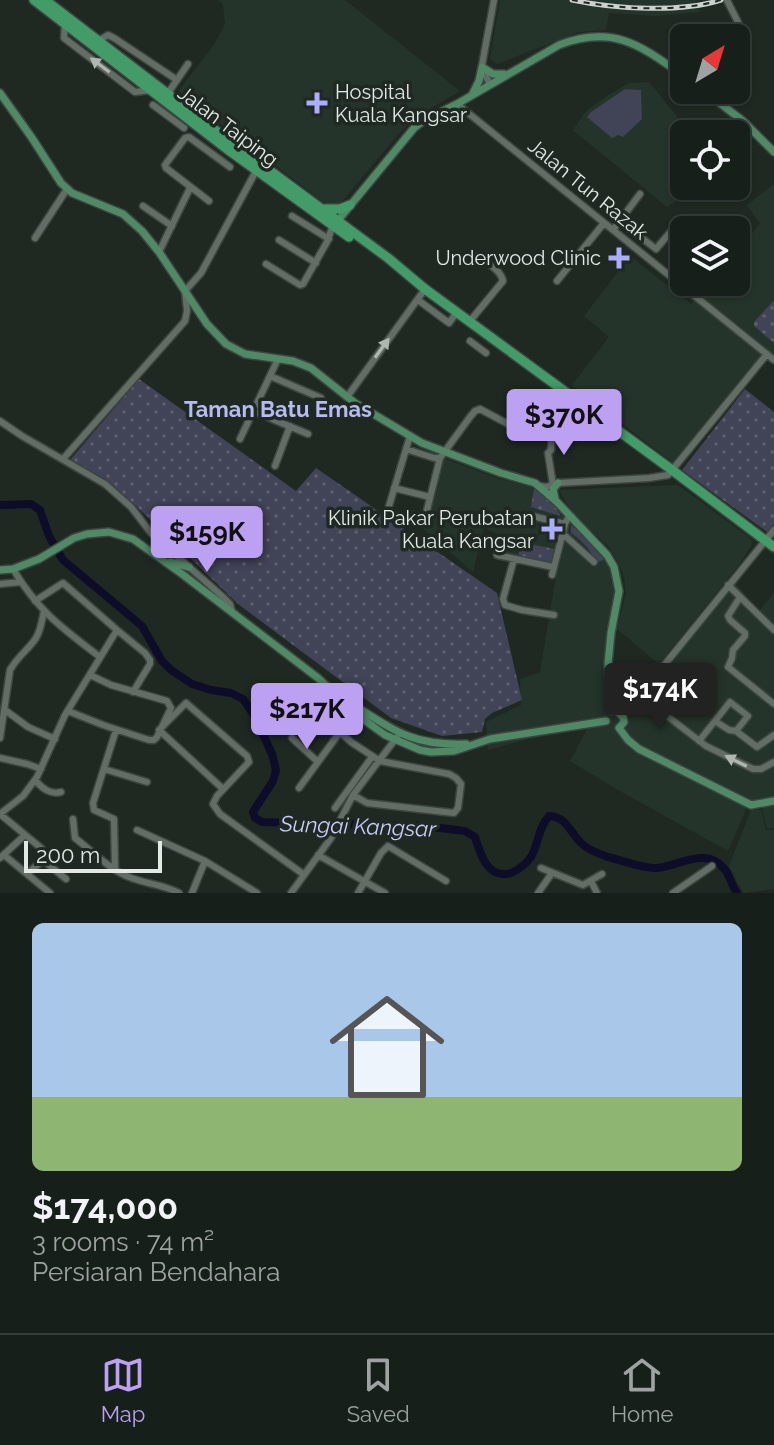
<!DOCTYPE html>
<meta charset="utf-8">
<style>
:root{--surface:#171f1a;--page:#242c27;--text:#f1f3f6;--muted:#9ea2a2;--line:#363d39;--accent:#bca0f2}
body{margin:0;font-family:Raleway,sans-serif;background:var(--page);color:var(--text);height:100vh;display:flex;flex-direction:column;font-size:30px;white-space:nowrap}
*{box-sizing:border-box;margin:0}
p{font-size:26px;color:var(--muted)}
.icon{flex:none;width:44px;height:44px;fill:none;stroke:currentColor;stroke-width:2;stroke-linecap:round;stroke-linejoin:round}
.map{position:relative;height:893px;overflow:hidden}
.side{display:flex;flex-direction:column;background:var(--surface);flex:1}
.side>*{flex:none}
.needle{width:52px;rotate:38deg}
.fabs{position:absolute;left:670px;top:24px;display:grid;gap:16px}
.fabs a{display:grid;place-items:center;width:80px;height:80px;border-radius:12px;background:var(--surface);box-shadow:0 2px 6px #0004,0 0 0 2px var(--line);font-size:40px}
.scale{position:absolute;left:24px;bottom:20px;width:138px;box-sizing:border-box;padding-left:8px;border:4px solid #e2e9e4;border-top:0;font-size:22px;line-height:28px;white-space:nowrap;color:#e2e9e4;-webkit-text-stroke:6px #1f2922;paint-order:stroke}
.price{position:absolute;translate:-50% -68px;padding:0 18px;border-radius:8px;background:var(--accent);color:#111;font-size:26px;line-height:52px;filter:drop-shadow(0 2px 4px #0008)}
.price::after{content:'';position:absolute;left:50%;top:48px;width:24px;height:18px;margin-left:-12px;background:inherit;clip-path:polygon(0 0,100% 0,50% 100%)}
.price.selected{background:#222;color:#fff}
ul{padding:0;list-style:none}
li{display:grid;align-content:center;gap:16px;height:424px;padding:0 32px}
li span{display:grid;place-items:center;height:248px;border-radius:12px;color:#555}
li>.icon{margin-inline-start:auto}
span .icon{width:144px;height:144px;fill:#fffc;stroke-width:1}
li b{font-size:34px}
.dock{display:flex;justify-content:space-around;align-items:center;height:112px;border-top:2px solid var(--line);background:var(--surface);font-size:22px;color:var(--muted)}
.dock a{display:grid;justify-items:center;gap:4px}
.dock .selected{color:var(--accent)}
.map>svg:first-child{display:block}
.built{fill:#25342a}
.grass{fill:url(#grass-dots)}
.park{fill:#414356}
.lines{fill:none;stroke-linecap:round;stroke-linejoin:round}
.river{stroke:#0e0d29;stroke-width:8}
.minor-casing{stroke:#3d453f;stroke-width:9}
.major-casing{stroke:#3d453f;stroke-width:10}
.highway-casing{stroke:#3d453f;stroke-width:12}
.minor{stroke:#626d65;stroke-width:6}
.major{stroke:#4f8966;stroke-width:7}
.highway{stroke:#439c67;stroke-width:9}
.rail-casing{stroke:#cbd2cd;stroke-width:5}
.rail{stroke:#1f2922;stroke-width:2;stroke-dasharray:6;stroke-linecap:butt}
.oneway{fill:#afb7b1}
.poi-dot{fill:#abaffb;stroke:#1f2922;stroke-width:3}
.labels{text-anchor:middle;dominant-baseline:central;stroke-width:7;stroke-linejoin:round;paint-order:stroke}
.poi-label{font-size:20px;fill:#e2e9e4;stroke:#1f2922;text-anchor:end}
.street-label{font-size:20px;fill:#e2e9e4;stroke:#1f2922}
.neighbourhood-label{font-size:22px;font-weight:bold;fill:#b6bbf3;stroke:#1f2922}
.water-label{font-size:22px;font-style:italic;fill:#c8cdfd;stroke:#1f2922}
</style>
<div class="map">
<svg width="774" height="893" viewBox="0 0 774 893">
<defs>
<pattern id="grass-dots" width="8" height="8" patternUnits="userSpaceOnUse" patternTransform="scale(2)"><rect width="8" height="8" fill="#414356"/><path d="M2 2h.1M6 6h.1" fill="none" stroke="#5c5e6e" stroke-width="1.8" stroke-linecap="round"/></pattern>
</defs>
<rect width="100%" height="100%" fill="#1f2922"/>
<!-- built -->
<path class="built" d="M218 0H345L460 91 423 113 401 131 340 204H326L178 92 215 43 225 24 223 4Z
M500 0H697L700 12 655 16 609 13 606 30 579 32 497 64 490 59Z
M649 82 691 134H684V186H698L667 207 573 130 586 111 607 96 629 83Z
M774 184V355L766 349 673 463 572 385 609 337 584 316 630 256 691 304 710 282H736V252L760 224 747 205Z
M443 458 497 478 538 489 550 498 563 515 605 556 614 577 616 589 605 672 610 710 625 708 731 578 759 611 774 593V828L767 829 762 807H747L728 851 618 790 570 761 587 729 528 739 488 750 486 722 521 705 520 679 540 672 557 570 494 557 500 535 484 528 473 572 424 529Z
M678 485 750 538 752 544 741 562 659 664 617 629 626 594 624 576 618 562 609 547 573 514 559 490Z
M751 810H761L766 830H774V889L743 893 729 866Z"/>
<!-- grass -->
<path class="grass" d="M774 300V343L754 326V322Z
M139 379 296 491 316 468 497 593 522 700 492 713 485 719 482 732 442 736 391 718 238 604 134 504 70 460Z
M745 389 774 412V525L767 532 682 470Z
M534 489 549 499 560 514V516L531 507Z
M571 526H574L604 556 603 560 595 563C593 551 581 540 571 533Z
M521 542 554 549 551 564 518 557Z"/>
<!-- park -->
<path class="park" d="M625 89 641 90 642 119 623 137 618 135 612 138 587 117 591 112Z"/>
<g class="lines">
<!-- river -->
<path class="river" d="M0 505 31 504 40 510 49 536 63 560 142 626 162 661 171 670 192 684 211 690 231 693 243 699 254 715 272 754 276 770 273 781 253 812 255 818 262 822 424 826 465 831 475 837C480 854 488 880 511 873 518 870 526 864 531 857 539 843 538 828 549 816 567 817 569 831 581 843 588 850 599 854 608 857 621 860 644 869 657 868 680 866 707 845 726 871 730 877 732 886 737 893"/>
<defs>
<path id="minor" d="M727 0C737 23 752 37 736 60
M65 23 64 38 135 92 151 90
M98 41 108 35 114 38 177 80
M490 84 483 71 482 65 494 0
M168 93 188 64
M457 104 774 360
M153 105 184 128
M209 201 166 168 165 165 185 138 189 137 230 167
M143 206 172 226
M292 216 329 239
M620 221 656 249 679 222
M613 230 640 194
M35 238 67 189
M279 240 316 263
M159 252 190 188
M266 264 300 285 303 284 327 242 333 225
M557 281 604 223
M418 300 449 323 457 312
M470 321 503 281C501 272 492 266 485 261L487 255
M470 341 486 353
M270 376 321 398
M347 397 425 289
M253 411 308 434
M0 421 22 436 105 484 131 507 151 533 223 597 230 604 232 612
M552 431 551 450 548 453 553 485
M240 439 278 359
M406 449 434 458H440L470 417 475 411 480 409 510 425
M63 459 185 321 187 311 185 291 201 273 256 171
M275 466 290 426
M540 486 546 487 558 483 649 478 668 475 767 354
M394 488 430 497
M389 506 410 436
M413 515 425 517 426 514 440 458
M528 515 565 524
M563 534 594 562
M497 555 553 567
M514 559 503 599 505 605 522 610 554 615
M13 569C38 611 62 628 100 657
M552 575 565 524 569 516
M0 584 21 582
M728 585 774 630
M740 597 728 616 730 620 745 633V636L733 650 732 658 728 667 774 704
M117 630 145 653 150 660V664L133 692
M640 695 706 746 753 769H761L774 762
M5 710 28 727 55 739
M68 711 103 725 149 740H154L157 737 171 708 167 701 111 685 90 675
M320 714 351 742 380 761 449 774 456 778 461 784 458 808 454 813 367 803 353 795
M622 714 640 695 774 530
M736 731 757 747 774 735
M0 738 10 670C17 657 28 650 36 638 41 630 42 620 44 611
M292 738 318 762
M699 741 730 702 748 716 736 731 729 730 715 721
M0 758 27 764 41 769
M104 769 147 782
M35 780C42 788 50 795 61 792
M299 788 340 732
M223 789 159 730 186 703 247 756 249 762 217 796 213 804 220 814 303 874
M335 808 372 757
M0 814 23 796 37 777 65 715 117 630 63 583 35 601
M0 814 41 848 44 854 43 860 27 874
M73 819 75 838C92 851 109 869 129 877 145 884 163 884 179 893
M137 830 205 861 257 893
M4 855 50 893
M318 855 385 893
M0 858 25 835
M43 860 66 879
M115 868 114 819 94 810 93 803 116 730
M541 868 583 885 602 874
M591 881 597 893
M192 893 205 861
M291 893 331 838 353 795 400 733
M358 893 381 853 388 846 446 881
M538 893 552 873
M673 893 712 866"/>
<path id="major" d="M703 90 743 121 774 152
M0 93 32 138 61 183 72 193 123 214 142 231 159 252 207 324 226 344 245 354 293 361 311 368 355 403 422 443 501 473 535 483 557 502 607 555 614 567 619 591 611 633 608 664 612 711
M473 93 479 81 482 67 493 74H504
M335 224 414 128 423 121 457 104 559 45C614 24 641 46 684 76
M555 499 553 489 558 483
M170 562 189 567
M0 570 13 569 39 559 74 538 87 534 109 532 133 539 182 574 318 678 360 717 385 735 420 750 431 752 454 751 490 739 606 721
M352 704C395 731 413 746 466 744
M612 711H617L623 717 624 722 619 728
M619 728 628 740 639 749 751 805 774 801"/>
<path id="highway" d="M34 0 227 149 349 237
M45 0 215 130 388 258 425 289 672 470 774 547
M325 209H340L350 205"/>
</defs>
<!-- minor casing -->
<use href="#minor" class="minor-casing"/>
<!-- major casing -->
<use href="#major" class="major-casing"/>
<!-- highway casing -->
<use href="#highway" class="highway-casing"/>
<!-- minor -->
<use href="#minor" class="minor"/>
<!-- major -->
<use href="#major" class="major"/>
<!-- highway -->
<use href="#highway" class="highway"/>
<defs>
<path id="rail" d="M572 0C615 9 679 13 721 0"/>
</defs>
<!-- rail casing -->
<use href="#rail" class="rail-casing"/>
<!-- rail -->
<use href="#rail" class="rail"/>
</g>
<!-- one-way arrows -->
<defs><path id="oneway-solid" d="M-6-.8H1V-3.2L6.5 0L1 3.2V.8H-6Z" transform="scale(2)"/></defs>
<g class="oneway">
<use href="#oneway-solid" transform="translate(100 65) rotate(-143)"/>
<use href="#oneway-solid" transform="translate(382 348) rotate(-54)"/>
<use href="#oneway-solid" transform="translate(736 761) rotate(-154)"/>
</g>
<!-- markers -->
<g class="poi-dot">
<path d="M313 91h8v8h8v8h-8v8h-8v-8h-8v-8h8z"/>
<path d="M615 246h8v8h8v8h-8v8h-8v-8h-8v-8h8z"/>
<path d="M548 517h8v8h8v8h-8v8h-8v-8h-8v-8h8z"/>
</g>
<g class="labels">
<!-- poi labels -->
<g class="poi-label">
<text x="335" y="92" text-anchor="start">Hospital<tspan x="335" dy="23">Kuala Kangsar</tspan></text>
<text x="601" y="258">Underwood Clinic</text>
<text x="534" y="518">Klinik Pakar Perubatan<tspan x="534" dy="23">Kuala Kangsar</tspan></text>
</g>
<!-- street labels -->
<g class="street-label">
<text transform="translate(228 126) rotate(37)">Jalan Taiping</text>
<text transform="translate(588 189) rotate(39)">Jalan Tun Razak</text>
</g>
<!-- neighbourhood labels -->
<g class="neighbourhood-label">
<text x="278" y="409">Taman Batu Emas</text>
</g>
<!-- water labels -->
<g class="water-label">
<text transform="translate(358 826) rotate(2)">Sungai Kangsar</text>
</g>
</g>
</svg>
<div class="fabs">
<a><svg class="needle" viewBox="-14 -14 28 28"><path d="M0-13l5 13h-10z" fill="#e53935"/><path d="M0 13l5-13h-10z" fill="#9ea2a2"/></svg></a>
<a><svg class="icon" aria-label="locate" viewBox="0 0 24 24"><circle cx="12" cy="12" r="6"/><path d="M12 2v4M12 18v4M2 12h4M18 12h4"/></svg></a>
<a><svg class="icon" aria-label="layers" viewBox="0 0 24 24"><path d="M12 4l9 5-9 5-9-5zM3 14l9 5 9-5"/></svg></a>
</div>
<div class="scale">200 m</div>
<b class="price" style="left:564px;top:457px">$370K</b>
<b class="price" style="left:207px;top:574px">$159K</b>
<b class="price selected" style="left:660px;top:731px">$174K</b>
<b class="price" style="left:307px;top:751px">$217K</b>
</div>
<section class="side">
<ul>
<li><span style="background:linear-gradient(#a9c7e8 70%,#8fb573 0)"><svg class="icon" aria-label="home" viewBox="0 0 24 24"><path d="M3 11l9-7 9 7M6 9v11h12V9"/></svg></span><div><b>$174,000</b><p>3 rooms · 74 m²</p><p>Persiaran Bendahara</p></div></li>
</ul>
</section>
<nav class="dock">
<a class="selected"><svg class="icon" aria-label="map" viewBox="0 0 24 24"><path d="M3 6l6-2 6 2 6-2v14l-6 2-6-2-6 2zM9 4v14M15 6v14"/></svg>Map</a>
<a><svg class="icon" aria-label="saved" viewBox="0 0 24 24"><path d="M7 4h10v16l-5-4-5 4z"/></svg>Saved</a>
<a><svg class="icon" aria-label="home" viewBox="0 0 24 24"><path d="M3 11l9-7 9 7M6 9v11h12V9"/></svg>Home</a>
</nav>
